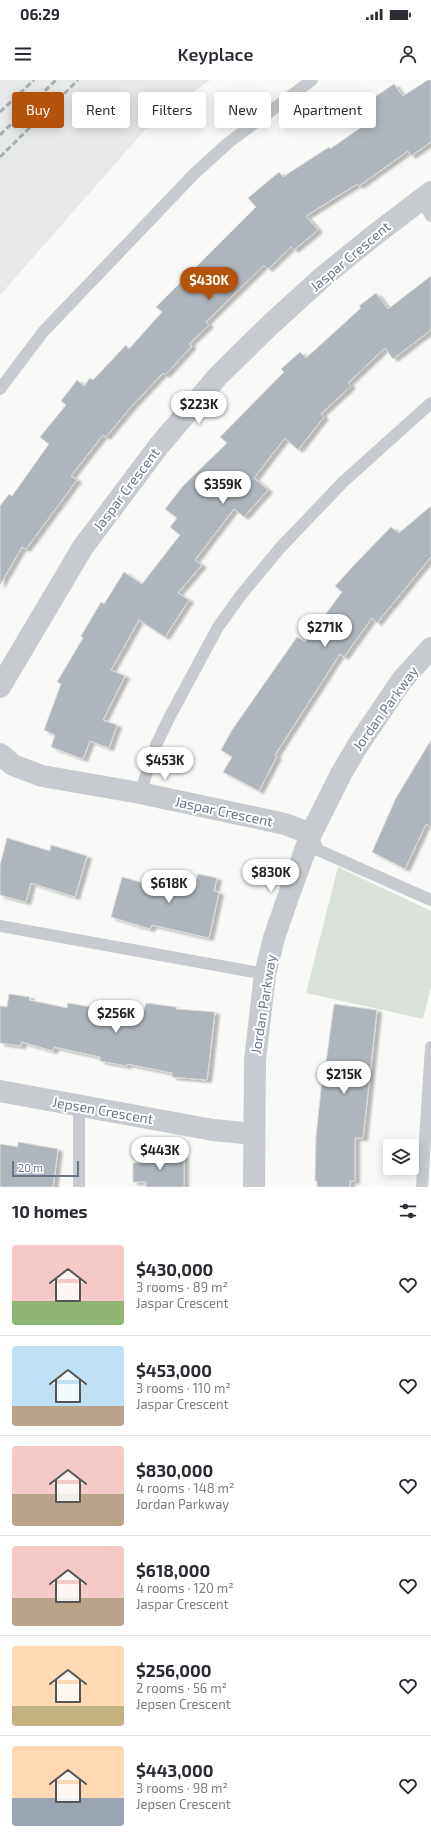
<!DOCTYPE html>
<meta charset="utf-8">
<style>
:root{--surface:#fff;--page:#f7f7f7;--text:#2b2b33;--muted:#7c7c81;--line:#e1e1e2;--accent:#b45309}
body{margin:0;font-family:"Exo 2",sans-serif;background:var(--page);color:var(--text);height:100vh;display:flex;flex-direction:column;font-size:15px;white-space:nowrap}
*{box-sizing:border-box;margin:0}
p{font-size:13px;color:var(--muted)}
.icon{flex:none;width:22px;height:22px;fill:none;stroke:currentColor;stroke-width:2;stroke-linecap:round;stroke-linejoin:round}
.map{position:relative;height:1107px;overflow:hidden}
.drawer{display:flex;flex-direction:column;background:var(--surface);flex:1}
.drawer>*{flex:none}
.top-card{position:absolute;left:12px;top:12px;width:407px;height:36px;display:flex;gap:8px}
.controls{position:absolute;left:383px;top:1059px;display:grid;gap:8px}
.controls a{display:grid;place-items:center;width:36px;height:36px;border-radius:4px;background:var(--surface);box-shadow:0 2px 10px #0003;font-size:20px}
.scale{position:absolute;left:12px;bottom:10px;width:67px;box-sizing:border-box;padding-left:4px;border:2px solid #687788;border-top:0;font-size:11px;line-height:14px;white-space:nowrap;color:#687788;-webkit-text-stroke:3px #fff;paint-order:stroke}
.price{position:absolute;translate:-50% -34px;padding:0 9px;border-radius:14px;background:#fff;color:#222;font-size:13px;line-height:26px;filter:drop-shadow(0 1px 2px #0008)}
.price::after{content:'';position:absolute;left:50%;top:24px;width:12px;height:9px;margin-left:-6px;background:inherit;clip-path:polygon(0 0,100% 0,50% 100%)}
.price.current{background:var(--accent);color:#fff}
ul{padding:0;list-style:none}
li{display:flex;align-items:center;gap:12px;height:100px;padding:0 12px}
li+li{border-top:1px solid var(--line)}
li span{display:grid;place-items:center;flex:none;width:112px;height:80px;border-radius:4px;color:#555}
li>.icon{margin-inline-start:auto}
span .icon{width:48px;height:48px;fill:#fffc;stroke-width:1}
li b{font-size:17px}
h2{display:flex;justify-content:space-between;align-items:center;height:48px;padding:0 12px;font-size:17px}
.pill{padding:0 14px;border-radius:4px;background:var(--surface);box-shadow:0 2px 10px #0003;font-size:14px;line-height:36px}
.pill.current{background:var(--accent);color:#fff}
.status{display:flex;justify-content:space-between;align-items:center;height:28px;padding:0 20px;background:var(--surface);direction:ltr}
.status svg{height:11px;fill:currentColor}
header{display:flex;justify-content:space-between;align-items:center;height:52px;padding:0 12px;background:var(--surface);font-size:18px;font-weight:600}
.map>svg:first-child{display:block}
.built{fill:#e7e8e8}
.green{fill:#dae1d8}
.building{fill:#aeb5bc;stroke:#dbdbd9;filter:url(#shadow)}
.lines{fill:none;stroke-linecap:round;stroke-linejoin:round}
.service{stroke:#c7cace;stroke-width:12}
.minor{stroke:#c7cace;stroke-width:22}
.tertiary{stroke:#c7cace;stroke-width:22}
.rail{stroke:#a7adb3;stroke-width:3;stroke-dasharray:6 3;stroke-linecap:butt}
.labels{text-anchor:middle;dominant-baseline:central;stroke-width:4;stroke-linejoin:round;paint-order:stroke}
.street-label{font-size:14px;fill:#687788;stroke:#fff}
</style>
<div class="status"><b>06:29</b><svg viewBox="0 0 49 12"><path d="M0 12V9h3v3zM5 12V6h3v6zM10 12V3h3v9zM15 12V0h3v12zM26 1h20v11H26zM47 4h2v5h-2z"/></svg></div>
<header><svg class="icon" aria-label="menu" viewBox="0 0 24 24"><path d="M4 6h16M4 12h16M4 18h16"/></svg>Keyplace<svg class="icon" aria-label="person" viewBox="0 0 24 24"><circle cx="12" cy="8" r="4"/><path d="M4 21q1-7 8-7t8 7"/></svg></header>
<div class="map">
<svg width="431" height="1107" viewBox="0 0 431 1107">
<defs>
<filter id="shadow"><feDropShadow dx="4.5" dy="2.5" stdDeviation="1" flood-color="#0004"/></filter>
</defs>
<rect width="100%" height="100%" fill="#f9f9f7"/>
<!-- built -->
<path class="built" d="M0 0H210L151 43 0 215Z"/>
<!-- green -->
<path class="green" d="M338 787 431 831V907L423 939 306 913Z"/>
<!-- building -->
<path class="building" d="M428 0H431V62L411 76 408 71 359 106 357 104 306 136 318 150 294 170 291 167 268 189 264 185 206 242 209 245 189 264 192 266 165 295 163 293 130 328 106 357 103 355 71 396 77 400 26 469 22 467 0 505V426L9 414 12 416 49 364 40 357 66 325 61 321 77 300 84 306 90 298 93 300 126 265 129 269 162 232 156 227 256 127 248 118 279 92 283 97 329 67 330 69 370 41 360 27 394 4 403 16Z
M431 196V250L393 279 385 268 348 303 351 306 321 334 324 337 298 370 285 358 254 398 268 410 244 437 234 429 195 480 202 485 178 513 189 520 165 557 139 540 111 590 125 596 103 640 117 645 109 668 90 661 83 679 51 667 55 655 44 650 61 604 57 602 83 558 81 556 101 522 104 524 124 492 142 504 180 455 170 447 177 438 165 429 183 406 227 363 220 357 284 292 281 289 300 272 306 278 361 228 359 226 376 213 388 229Z
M431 426V477L377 543 372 538 344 577 340 574 275 675 277 676 259 711 223 692 232 677 221 670 232 650 297 557 305 562 342 512 335 506 356 483 391 447 399 453Z
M431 660V747L426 744 405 789 372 772 396 718Z
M7 758 50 771 51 765 87 776 75 817 31 803 26 822 0 815V786Z
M198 794 217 798 214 811 219 812 209 858 152 845 150 849 111 837 122 797 165 809 168 795 196 801Z
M9 914 30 917 29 920 67 928 68 923 108 930 109 924 144 930 146 923 176 927V929L215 932 207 1000 172 997V993L127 984V986L100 981V977L54 967 53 971 22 962 21 966 0 963V926L7 927Z
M334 924 377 930 363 1058H355V1101H350V1107H317V1101H315L316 1057 323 990H325Z
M18 1062 58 1069 53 1107H0V1064L18 1067Z
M141 1076H184V1107H146V1102H133V1083H141Z"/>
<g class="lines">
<!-- service -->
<path class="service" d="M421 119 431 136
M0 309 43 252 194 94 228 63 312 0
M140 713 157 663 169 638 218 547 241 515 280 468 343 402 431 323
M311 754 318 770 431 820
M0 846 265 894
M79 1107V1026
M422 1107 431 967"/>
<!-- minor -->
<path class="minor" d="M0 607 83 467 158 367 218 296 270 245 324 196 372 157 431 112
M0 674 13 685 42 696 140 713 285 744 311 754
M0 1011 213 1050 254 1054"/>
<!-- tertiary -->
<path class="tertiary" d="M254 1107 255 980 265 894 274 858 287 820 311 754 341 694 358 665 402 600 431 568"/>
<!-- rail -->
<path class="rail" d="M0 32 34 0
M0 55 56 0
M0 77 78 0"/>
</g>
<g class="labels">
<!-- street labels -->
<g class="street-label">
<text transform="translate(350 176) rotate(-40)">Jaspar Crescent</text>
<text transform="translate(126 409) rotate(-53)">Jaspar Crescent</text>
<text transform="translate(385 628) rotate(-54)">Jordan Parkway</text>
<text transform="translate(224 731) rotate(12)">Jaspar Crescent</text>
<text transform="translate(263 924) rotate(-81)">Jordan Parkway</text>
<text transform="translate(103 1030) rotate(10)">Jepsen Crescent</text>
</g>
</g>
</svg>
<div class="controls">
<a><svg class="icon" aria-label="layers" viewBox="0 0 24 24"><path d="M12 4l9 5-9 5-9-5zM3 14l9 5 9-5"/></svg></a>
</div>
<div class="scale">20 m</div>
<b class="price current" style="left:209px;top:221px">$430K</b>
<b class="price" style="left:199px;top:345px">$223K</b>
<b class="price" style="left:223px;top:425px">$359K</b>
<b class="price" style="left:325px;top:568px">$271K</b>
<b class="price" style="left:165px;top:701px">$453K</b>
<b class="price" style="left:271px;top:813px">$830K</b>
<b class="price" style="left:169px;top:824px">$618K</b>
<b class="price" style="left:116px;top:954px">$256K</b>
<b class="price" style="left:344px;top:1015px">$215K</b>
<b class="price" style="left:160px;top:1091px">$443K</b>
<div class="top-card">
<a class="pill current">Buy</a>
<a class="pill">Rent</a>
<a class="pill">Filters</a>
<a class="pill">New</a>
<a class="pill">Apartment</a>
</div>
</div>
<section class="drawer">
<h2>10 homes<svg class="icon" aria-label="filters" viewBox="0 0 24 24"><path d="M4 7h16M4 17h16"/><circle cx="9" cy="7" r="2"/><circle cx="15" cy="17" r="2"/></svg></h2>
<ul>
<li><span style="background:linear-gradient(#f6c9c9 70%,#8fb573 0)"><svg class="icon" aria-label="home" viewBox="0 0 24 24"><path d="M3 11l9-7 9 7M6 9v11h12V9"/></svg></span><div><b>$430,000</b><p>3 rooms · 89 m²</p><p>Jaspar Crescent</p></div><svg class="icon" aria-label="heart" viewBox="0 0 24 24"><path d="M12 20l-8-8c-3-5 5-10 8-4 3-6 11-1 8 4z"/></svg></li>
<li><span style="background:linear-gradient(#bfe0f5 75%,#b9a48a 0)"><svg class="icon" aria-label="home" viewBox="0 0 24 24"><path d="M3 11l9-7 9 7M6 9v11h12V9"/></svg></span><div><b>$453,000</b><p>3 rooms · 110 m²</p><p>Jaspar Crescent</p></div><svg class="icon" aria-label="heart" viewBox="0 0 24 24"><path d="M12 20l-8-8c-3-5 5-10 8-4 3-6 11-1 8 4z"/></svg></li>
<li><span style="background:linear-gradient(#f6c9c9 60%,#b9a48a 0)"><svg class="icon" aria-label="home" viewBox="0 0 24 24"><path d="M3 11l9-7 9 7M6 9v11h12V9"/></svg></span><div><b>$830,000</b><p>4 rooms · 148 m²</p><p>Jordan Parkway</p></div><svg class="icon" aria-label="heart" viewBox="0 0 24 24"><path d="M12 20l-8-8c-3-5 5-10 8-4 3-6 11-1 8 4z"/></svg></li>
<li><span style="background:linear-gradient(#f6c9c9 65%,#b9a48a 0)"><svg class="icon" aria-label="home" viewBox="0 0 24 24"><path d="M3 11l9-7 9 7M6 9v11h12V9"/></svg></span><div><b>$618,000</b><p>4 rooms · 120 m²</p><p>Jaspar Crescent</p></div><svg class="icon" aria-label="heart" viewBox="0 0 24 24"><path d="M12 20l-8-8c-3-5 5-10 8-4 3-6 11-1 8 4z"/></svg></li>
<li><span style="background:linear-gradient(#ffd9b3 75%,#c2b280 0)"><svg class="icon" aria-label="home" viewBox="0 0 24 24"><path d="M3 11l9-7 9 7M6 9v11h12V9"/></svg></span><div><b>$256,000</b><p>2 rooms · 56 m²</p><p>Jepsen Crescent</p></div><svg class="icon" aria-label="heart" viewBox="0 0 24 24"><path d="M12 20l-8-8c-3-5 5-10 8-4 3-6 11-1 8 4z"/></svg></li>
<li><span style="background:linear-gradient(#ffd9b3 65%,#9aa5b1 0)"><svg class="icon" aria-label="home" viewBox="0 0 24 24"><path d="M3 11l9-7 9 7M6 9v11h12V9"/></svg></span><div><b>$443,000</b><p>3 rooms · 98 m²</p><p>Jepsen Crescent</p></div><svg class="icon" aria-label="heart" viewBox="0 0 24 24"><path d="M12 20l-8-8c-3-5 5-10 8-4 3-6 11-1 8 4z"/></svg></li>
</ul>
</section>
